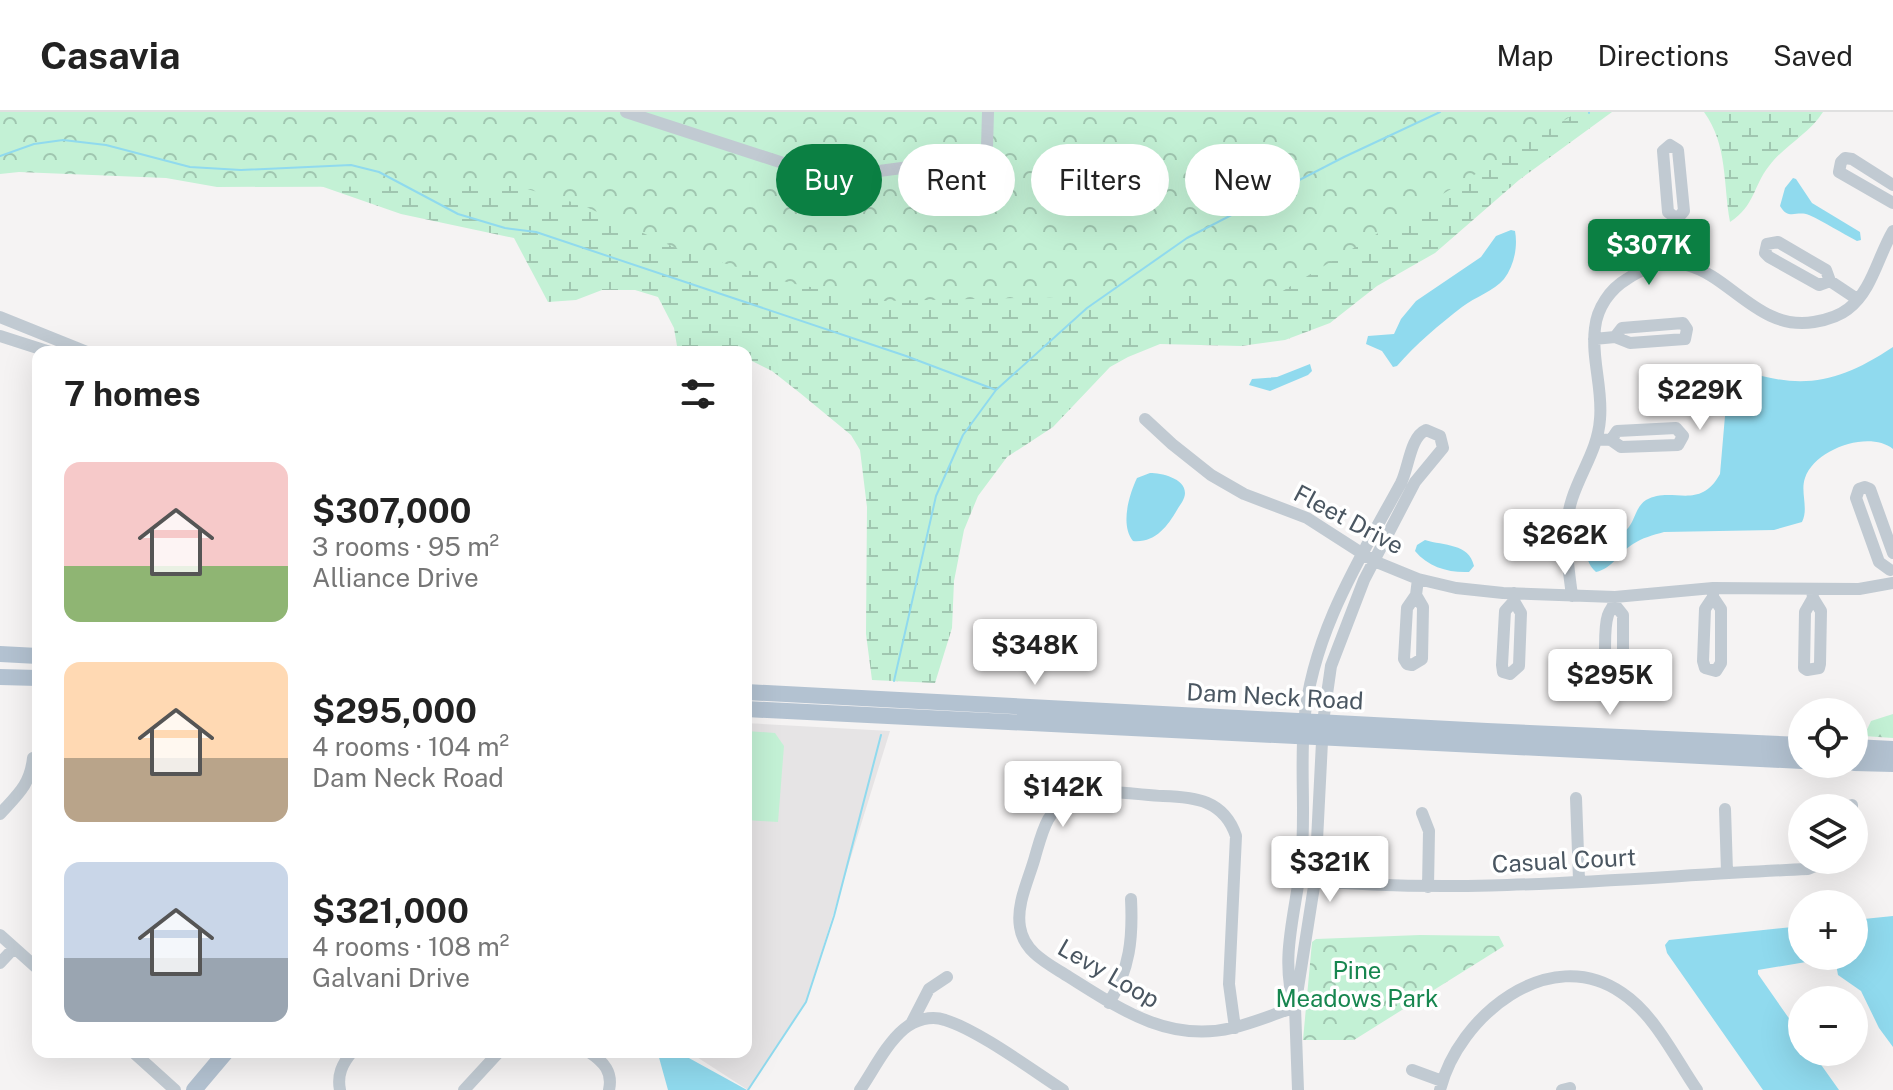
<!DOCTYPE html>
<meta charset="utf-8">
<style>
:root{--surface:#fff;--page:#f6f6f6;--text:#222;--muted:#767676;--line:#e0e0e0;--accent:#0b8043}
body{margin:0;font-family:"Public Sans",sans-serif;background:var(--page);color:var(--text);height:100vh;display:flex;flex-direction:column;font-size:30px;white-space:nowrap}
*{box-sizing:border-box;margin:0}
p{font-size:26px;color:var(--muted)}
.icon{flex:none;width:44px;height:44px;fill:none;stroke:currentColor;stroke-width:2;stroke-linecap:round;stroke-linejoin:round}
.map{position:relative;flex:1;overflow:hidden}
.details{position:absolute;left:32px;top:234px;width:720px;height:712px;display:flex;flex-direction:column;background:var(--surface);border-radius:16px;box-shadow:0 8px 32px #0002}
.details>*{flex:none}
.top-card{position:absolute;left:776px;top:32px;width:760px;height:72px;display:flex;gap:16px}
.buttons{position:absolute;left:1788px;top:586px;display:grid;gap:16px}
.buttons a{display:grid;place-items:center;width:80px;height:80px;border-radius:50%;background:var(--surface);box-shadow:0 8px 32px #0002;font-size:40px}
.price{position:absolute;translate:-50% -68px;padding:0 18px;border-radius:8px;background:#fff;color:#222;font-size:26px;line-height:52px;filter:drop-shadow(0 2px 4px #0008)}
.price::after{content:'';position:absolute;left:50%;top:48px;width:24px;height:18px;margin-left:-12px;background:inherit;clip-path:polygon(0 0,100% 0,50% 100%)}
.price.active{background:var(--accent);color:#fff}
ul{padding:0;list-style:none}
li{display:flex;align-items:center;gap:24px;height:200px;padding:0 32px}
li span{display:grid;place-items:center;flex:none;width:224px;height:160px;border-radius:16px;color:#555}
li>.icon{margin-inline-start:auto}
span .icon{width:96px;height:96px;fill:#fffc;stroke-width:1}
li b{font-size:34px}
h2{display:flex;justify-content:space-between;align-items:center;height:96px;padding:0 32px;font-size:34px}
.pill{padding:0 28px;border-radius:36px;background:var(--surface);box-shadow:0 8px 32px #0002;font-size:28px;line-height:72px}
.pill.active{background:var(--accent);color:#fff}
header{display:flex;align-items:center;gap:48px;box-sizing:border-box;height:112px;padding:0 40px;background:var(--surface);border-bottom:2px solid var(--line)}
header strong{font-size:38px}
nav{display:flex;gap:44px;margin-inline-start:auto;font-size:28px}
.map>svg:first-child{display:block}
.education{fill:#e6e4e5}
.forest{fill:url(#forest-firs)}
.wetland{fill:url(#wetland-marsh)}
.park{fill:url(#park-crowns)}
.pitch{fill:#c3f1d5}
.water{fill:#90daee}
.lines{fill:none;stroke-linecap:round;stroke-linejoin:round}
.stream{stroke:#90daee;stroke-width:2}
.minor{stroke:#c1cad2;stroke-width:12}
.major{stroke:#b3c2d1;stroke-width:16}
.labels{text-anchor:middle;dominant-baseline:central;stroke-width:7;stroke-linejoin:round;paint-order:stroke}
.street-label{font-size:24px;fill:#4a5661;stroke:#fff}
.park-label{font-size:24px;fill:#17864f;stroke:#fff}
</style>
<header>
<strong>Casavia</strong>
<nav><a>Map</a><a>Directions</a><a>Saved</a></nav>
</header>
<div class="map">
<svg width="1893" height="978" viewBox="0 0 1893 978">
<defs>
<pattern id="forest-firs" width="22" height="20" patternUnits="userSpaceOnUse" patternTransform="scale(2)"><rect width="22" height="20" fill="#c3f1d5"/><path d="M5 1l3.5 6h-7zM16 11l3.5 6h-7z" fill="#a0c6b0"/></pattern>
<pattern id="wetland-marsh" width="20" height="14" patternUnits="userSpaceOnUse" patternTransform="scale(2)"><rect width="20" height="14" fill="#c3f1d5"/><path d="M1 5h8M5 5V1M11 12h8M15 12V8" fill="none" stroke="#a0c6b0"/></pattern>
<pattern id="park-crowns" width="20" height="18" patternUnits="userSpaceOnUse" patternTransform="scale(2)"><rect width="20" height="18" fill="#c3f1d5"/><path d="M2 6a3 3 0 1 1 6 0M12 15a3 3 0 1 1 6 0" fill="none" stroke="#a0c6b0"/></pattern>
</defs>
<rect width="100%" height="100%" fill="#f5f3f3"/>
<!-- education -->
<path class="education" d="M746 611 890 619 806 890 748 978 689 940H746Z"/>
<!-- forest -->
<path class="forest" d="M1893 602V626L1864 624 1871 609Z"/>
<!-- wetland -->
<path class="wetland" d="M1283 0H1612L1519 68 1435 141 1377 174 1330 211 1285 228 1241 234 1160 232 1128 245 1110 255 1053 315 1007 345 978 384 964 418 954 469 952 516 935 571 872 568 866 522 867 395 860 338 851 323 800 281 772 259 750 248 746 250V240H678L674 216 658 185 635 178H602L576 188 548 190 514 126 401 102 312 71Z
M1704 0H1823C1809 22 1785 33 1769 54 1753 74 1755 94 1730 110 1723 72 1728 33 1704 0Z"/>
<!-- park -->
<path class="park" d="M0 0H1578L1281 180 882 189 790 171 680 138 582 93 517 74 217 75 166 66 19 60 0 62Z
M1420 823 1499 824 1504 834 1354 928H1303L1312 830 1316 827Z"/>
<!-- pitch -->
<path class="pitch" d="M746 619 775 621 784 634 778 710 746 708Z"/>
<!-- water -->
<path class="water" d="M1793 66 1796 67 1812 91 1860 120 1861 128 1857 129C1841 121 1825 110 1809 103 1796 98 1789 109 1780 94L1785 76Z
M1511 118 1515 119C1518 135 1514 154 1504 167 1494 179 1475 185 1462 195 1440 212 1415 233 1397 254L1393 255 1382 239 1366 232 1368 224 1394 222 1401 207 1416 189 1481 145 1496 124Z
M1893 235V337C1869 318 1815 337 1805 366 1800 380 1809 396 1802 410L1774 418 1664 420C1653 423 1642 426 1633 432 1619 441 1613 456 1596 460 1584 450 1586 435 1587 421 1598 418 1608 425 1619 422 1635 418 1633 396 1646 388 1672 373 1699 400 1720 362L1728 269 1735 259 1742 258C1803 279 1840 270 1893 235Z
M1310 252 1312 259 1308 263 1270 279 1249 273 1252 267 1277 265Z
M1150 361C1161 361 1185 366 1185 381 1185 387 1180 393 1177 398 1167 415 1155 431 1133 429 1120 413 1129 383 1137 366Z
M1425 428C1444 434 1469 431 1474 454L1469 460C1449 461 1428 455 1415 439L1417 433Z
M1893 804V935L1879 916 1861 879 1838 863 1836 852 1812 849 1758 858V862L1802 925V940H1812L1839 978H1763L1667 841 1665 833 1669 828 1802 814V844H1854V808Z
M659 940H678L747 978H668L658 942Z"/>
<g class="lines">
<!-- stream -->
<path class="stream" d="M1589 0V1
M0 44 34 32 63 28 106 33 190 55 241 58 351 53 379 60 458 102 505 116 536 120 906 244 996 278
M894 569 936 384 963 323 996 278 1087 196 1187 126 1344 45 1440 0
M748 978 806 890 834 804 881 623"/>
<!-- minor -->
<path class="minor" d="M626 0 823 64 872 60 983 45 987 35 988 0
M1893 73 1852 47 1845 46 1841 50 1839 60 1893 91
M1677 107 1668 100 1663 39 1670 33 1678 38 1684 99 1677 107 1681 151
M1830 169 1819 173 1769 145 1765 141 1767 132 1778 130 1826 158 1830 169 1857 187
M0 205 87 240
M0 224 50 240
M1594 227 1615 225 1630 231 1685 227 1687 217 1683 211 1622 216 1615 225
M1145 307 1172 332 1211 363 1244 382 1307 406 1374 449 1418 467 1456 476 1503 481 1615 485 1713 476 1859 477 1893 471
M1597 327 1611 328 1621 335 1678 333 1683 324 1676 316 1617 319 1611 328
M1890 458 1879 450 1856 386 1859 377 1865 375 1870 377 1893 441
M1812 477 1813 486 1821 499 1820 552 1819 556 1807 558 1804 556 1805 500 1813 486
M1416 483 1423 495 1422 547 1412 553 1407 552 1404 547 1407 496 1416 483 1418 467
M1572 484C1568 451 1562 418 1572 387 1581 359 1598 337 1600 307 1603 276 1591 247 1595 216 1597 196 1610 177 1627 167 1712 111 1738 223 1814 210 1826 208 1838 205 1848 197 1872 179 1878 144 1893 119
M1615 485C1615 495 1611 495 1608 503 1603 518 1606 542 1605 558L1610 564 1621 562 1623 555V503L1615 493
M1713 485 1721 497V551L1716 559 1705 556 1703 549 1705 497 1713 485V476
M1514 489 1505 499 1502 553 1503 560 1510 562 1519 554 1521 501 1514 489V481
M1576 686 1579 768
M1852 693V696
M1725 697 1727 760
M1422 701 1429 719 1428 775
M0 702C18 682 30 673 33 646
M1854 708V716
M1307 768C1473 784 1641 764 1808 757L1830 748
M0 823 38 857
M0 851 14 836
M1109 891C1130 857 1133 826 1131 787
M1295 895 1315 768 1323 610 1331 554 1364 468 1415 370 1443 336 1440 324 1426 318C1410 325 1409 355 1401 371 1359 448 1312 522 1304 611 1300 658 1306 705 1301 751 1296 800 1279 847 1295 895L1298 978
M911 912 929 877 947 865
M1235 916 1229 872 1236 724C1224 688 1195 685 1163 684 1138 683 1094 675 1072 685 1047 696 1042 721 1035 745 1029 767 1016 792 1020 815 1024 841 1049 852 1069 865 1120 897 1169 931 1232 916 1253 911 1275 902 1295 895
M133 940 175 978
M589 940C604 950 613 960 609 978
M1412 958 1442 969
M340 978C337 963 342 952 352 940
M464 978 499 940
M860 978C873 959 886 932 904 917 915 908 931 903 945 908 978 918 1032 958 1063 978
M1440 978C1458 905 1549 830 1622 881 1655 903 1675 946 1697 978
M1562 978 1570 976"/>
<!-- major -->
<path class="major" d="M0 542 38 544
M0 565 38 566
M746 580 1487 619 1802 633
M746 597 1802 649
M1854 635 1893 637
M1854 651 1893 652
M194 978 226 940"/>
</g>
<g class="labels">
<!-- street labels -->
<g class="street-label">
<text transform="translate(1349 407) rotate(28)">Fleet Drive</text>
<text transform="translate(1275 584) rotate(3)">Dam Neck Road</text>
<text transform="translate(1564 748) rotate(-3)">Casual Court</text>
<text transform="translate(1109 861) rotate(30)">Levy Loop</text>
</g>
<!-- park labels -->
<g class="park-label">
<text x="1357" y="858">Pine<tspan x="1357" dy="28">Meadows Park</tspan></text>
</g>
</g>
</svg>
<div class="buttons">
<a><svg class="icon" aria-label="locate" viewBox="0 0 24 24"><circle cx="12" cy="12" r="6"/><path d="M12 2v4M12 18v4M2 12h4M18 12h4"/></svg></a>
<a><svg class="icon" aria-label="layers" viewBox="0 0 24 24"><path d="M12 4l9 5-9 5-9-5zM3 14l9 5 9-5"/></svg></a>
<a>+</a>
<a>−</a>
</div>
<b class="price active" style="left:1649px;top:175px">$307K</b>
<b class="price" style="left:1700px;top:320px">$229K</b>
<b class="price" style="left:1565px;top:465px">$262K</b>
<b class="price" style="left:1035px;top:575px">$348K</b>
<b class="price" style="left:1610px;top:605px">$295K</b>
<b class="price" style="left:1063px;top:717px">$142K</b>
<b class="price" style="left:1330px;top:792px">$321K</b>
<div class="top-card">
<a class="pill active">Buy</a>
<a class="pill">Rent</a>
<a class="pill">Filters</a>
<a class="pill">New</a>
</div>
<section class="details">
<h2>7 homes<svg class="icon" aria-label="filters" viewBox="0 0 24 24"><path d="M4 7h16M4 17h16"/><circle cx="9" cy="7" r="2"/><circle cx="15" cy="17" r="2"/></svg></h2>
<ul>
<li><span style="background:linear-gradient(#f6c9c9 65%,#8fb573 0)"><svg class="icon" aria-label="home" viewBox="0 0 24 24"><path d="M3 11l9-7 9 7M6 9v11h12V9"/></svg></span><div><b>$307,000</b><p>3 rooms · 95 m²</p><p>Alliance Drive</p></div></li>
<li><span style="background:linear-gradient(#ffd9b3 60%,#b9a48a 0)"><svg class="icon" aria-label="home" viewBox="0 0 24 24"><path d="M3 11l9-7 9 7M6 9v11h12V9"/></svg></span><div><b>$295,000</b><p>4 rooms · 104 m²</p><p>Dam Neck Road</p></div></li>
<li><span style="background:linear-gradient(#c9d6e8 60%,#9aa5b1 0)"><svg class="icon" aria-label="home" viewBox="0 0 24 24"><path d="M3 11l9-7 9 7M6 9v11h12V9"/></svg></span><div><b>$321,000</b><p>4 rooms · 108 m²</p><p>Galvani Drive</p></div></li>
</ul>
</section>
</div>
